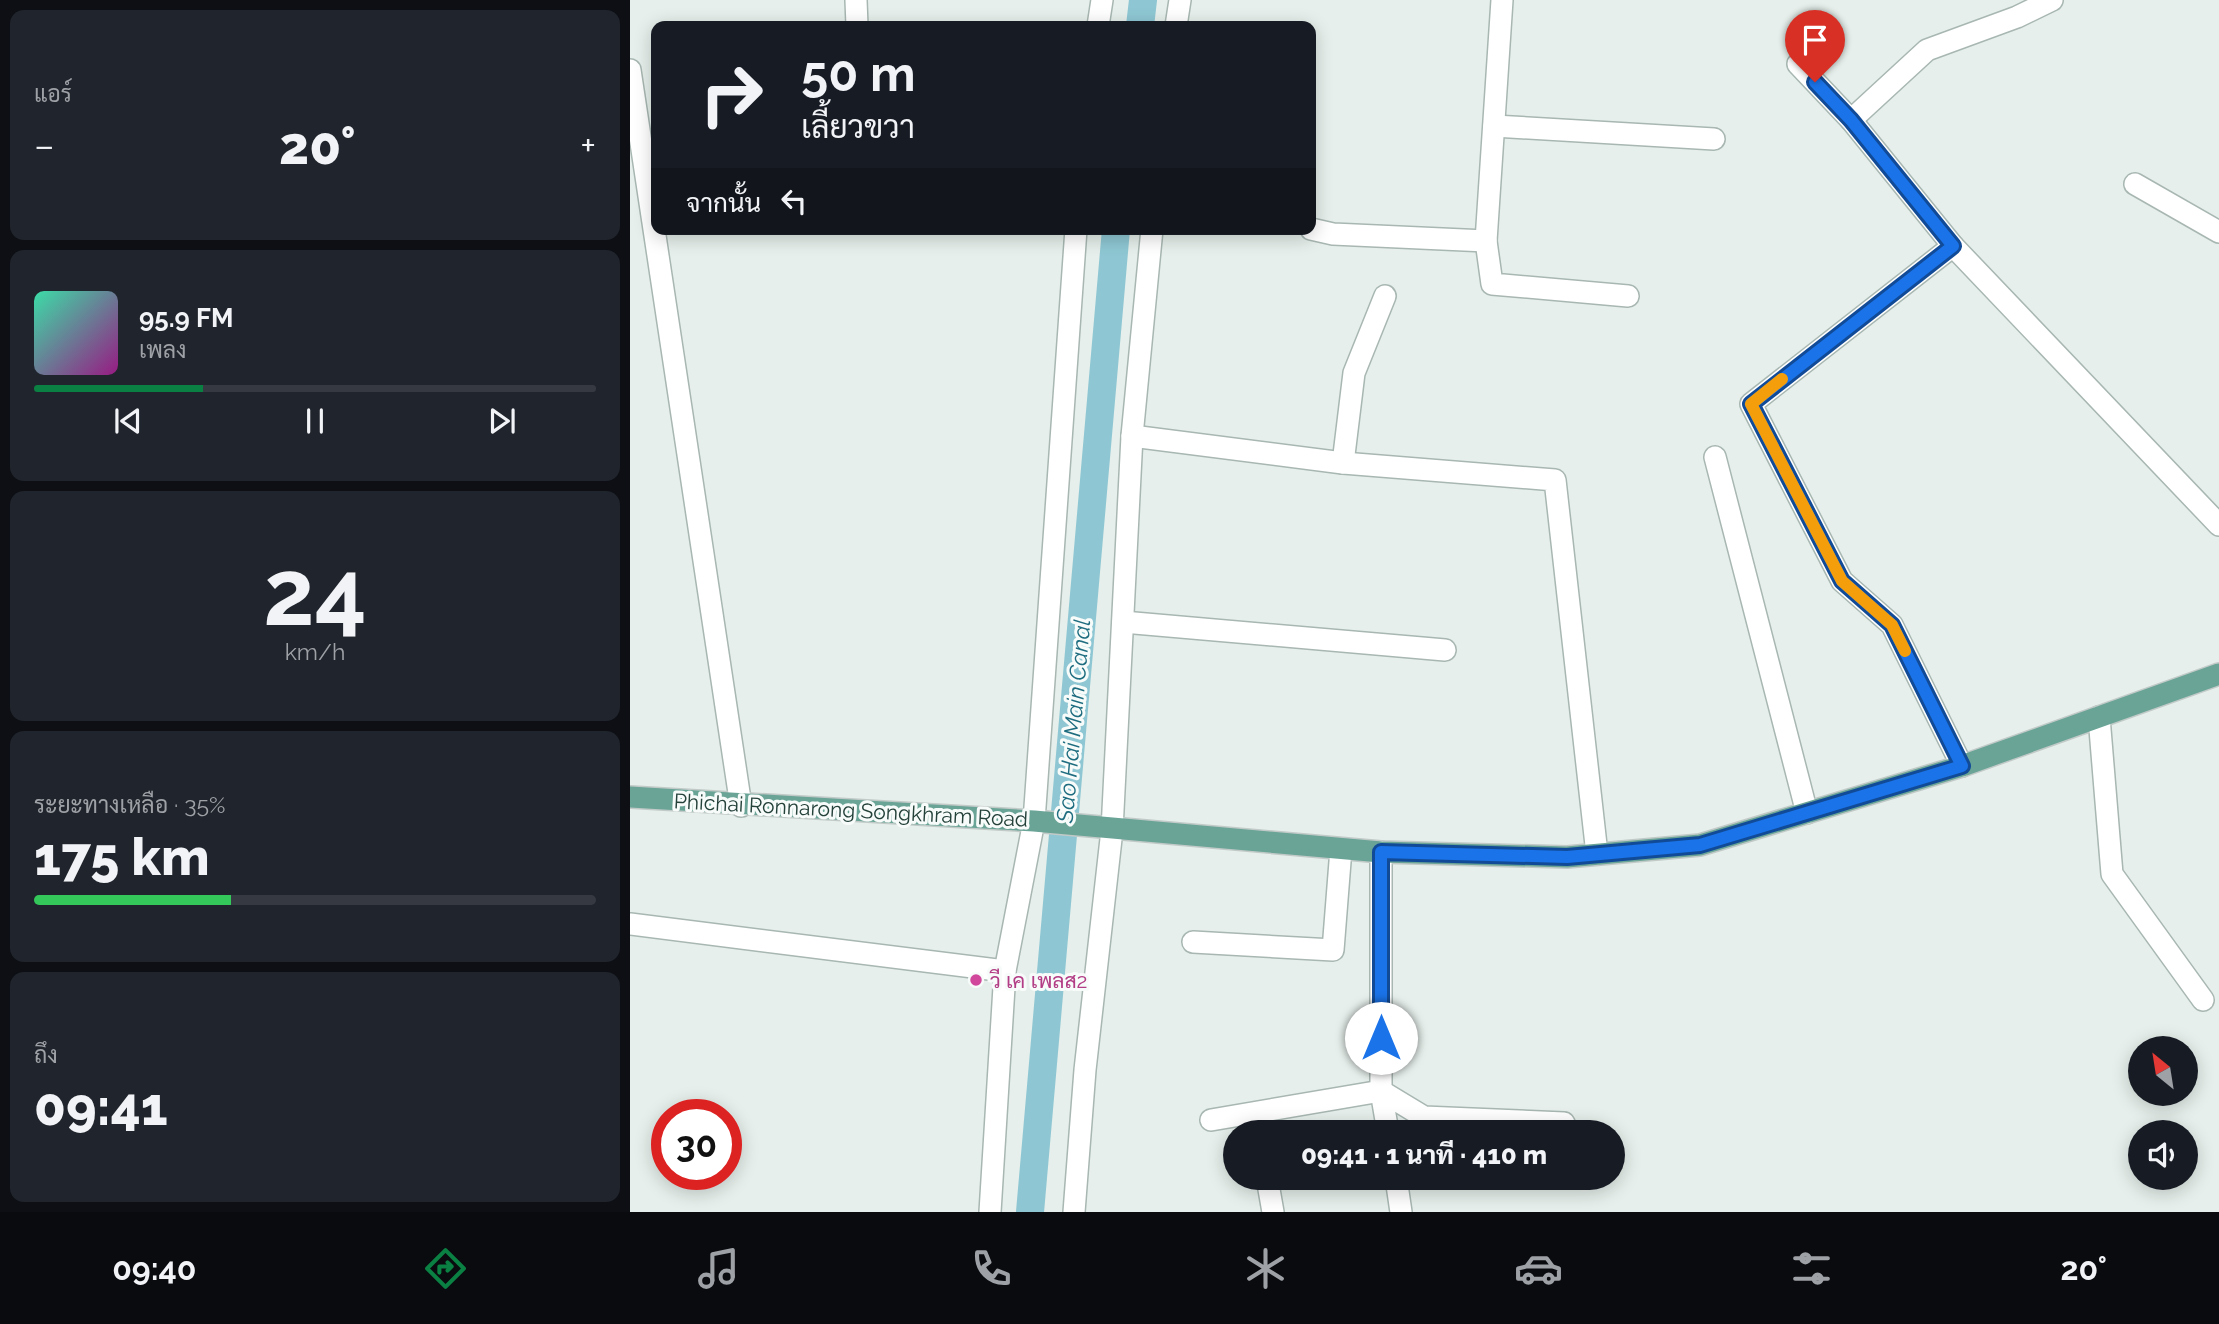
<!DOCTYPE html>
<html lang="th">
<meta charset="utf-8">
<style>
:root{--surface:#171b24;--page:#20242c;--text:#f1f3f6;--muted:#9ea1a6;--line:#363941;--accent:#0b8043}
body{margin:0;font-family:Raleway,Sarabun,sans-serif;background:var(--page);color:var(--text);height:100vh;display:flex;flex-direction:column;font-size:26px;white-space:nowrap}
*{box-sizing:border-box;margin:0}
p{font-size:23px;color:var(--muted)}
.icon{flex:none;width:38px;height:38px;fill:none;stroke:currentColor;stroke-width:2;stroke-linecap:round;stroke-linejoin:round}
.map{position:relative;flex:1;overflow:hidden}
.details{display:flex;flex-direction:column;gap:10px;padding:10px;background:#0d0f14;width:630px}
.details>*{flex:none}
.top-card{position:absolute;left:21px;top:21px;width:665px;height:214px;border-radius:14px;box-shadow:0 4px 18px #0003;background:#171b24;color:var(--text);overflow:hidden}
.needle{width:46px;rotate:330deg}
.controls{position:absolute;left:1498px;top:1036px;display:grid;gap:14px}
.controls a{display:grid;place-items:center;width:70px;height:70px;border-radius:50%;background:var(--surface);box-shadow:0 4px 18px #0003;font-size:35px}
.speed{position:absolute;left:21px;top:1099px;display:flex;gap:14px;font-size:35px;font-weight:700;text-align:center}
.speed>*{display:grid;place-content:center;width:91px;height:91px;border-radius:50%;background:var(--surface);box-shadow:0 4px 18px #0003;line-height:1}
.speed .limit{border:10px solid #d22;background:#fff;color:#111}
.pin{position:absolute;display:grid;place-items:center;width:60px;height:60px;color:#fff;margin:-72px -30px;border-radius:50% 50% 50% 0;rotate:-45deg;box-shadow:0 0 7px #0007}
.pin .icon{rotate:45deg}
.me{position:absolute;width:77px;margin:-38px;rotate:0deg;stroke-linejoin:round;filter:drop-shadow(0 0 5px #0008)}
.turn{display:flex;align-items:center;gap:24px;height:147px;padding:0 35px;font-size:32px}
.turn .icon{width:91px;height:91px;stroke-width:2.5}
.turn b{display:block;font-size:49px;line-height:60px}
.then{display:flex;align-items:center;height:66px;padding:0 35px;background:#0003;gap:14px;font-size:26px}
.big{font-size:52px;font-weight:800;line-height:1.1}
.details .widget{flex:1;display:flex;flex-direction:column;justify-content:center;gap:10px;min-width:0;padding:0 24px;border-radius:14px;background:var(--page)}
.details .dial{align-items:center;gap:0}
.dial b{font-size:91px;line-height:1}
.song{display:flex;align-items:center;gap:21px}
.cover{width:84px;height:84px;border-radius:10px;background:linear-gradient(135deg,hsl(160 70% 55%),hsl(310 70% 35%))}
.played{height:7px;border-radius:4px;background:linear-gradient(90deg,var(--accent) 30%,var(--line) 30%)}
.keys{display:flex;justify-content:space-around;direction:ltr}
.heat{display:flex;justify-content:space-between;align-items:center;font-size:38px;direction:ltr}
.charge{height:10px;border-radius:5px;background:linear-gradient(90deg,#34c759 35%,var(--line) 0)}
.trip{position:absolute;left:593px;top:1120px;width:402px;height:70px;border-radius:35px;background:var(--surface);box-shadow:0 4px 18px #0003;font-weight:800;line-height:70px;text-align:center}
.tab-bar{display:flex;height:112px;justify-content:space-around;align-items:center;background:#090b0e;color:var(--muted)}
.tab-bar .icon{width:49px;height:49px}
.tab-bar .current{color:var(--accent)}
.tab-bar b{font-size:32px;color:var(--text)}
main{display:flex;flex:1;min-height:0}
.map>svg:first-child{display:block}
.lines{fill:none;stroke-linecap:round;stroke-linejoin:round}
.canal{stroke:#8ec7d3;stroke-width:28}
.minor-casing{stroke:#a8b7b2;stroke-width:24}
.major-casing{stroke:#c2cac8;stroke-width:24}
.minor{stroke:#fff;stroke-width:21}
.major{stroke:#6aa496;stroke-width:21}
.route-casing{stroke:#114b97;stroke-width:18}
.route{stroke:#1a73e8;stroke-width:12}
.slow{stroke:#f59e0b;stroke-width:12}
.hotel-dot{fill:#d1479c;stroke:#f7fbf9;stroke-width:2.5}
.labels{text-anchor:middle;dominant-baseline:central;stroke-width:6;stroke-linejoin:round;paint-order:stroke}
.street-label{font-size:21px;fill:#24413a;stroke:#f7fbf9}
.hotel-label{font-size:21px;fill:#b23c85;stroke:#f7fbf9;text-anchor:start}
.water-label{font-size:23px;font-style:italic;fill:#1d6c7f;stroke:#f7fbf9}
</style>
<main>
<section class="details">
<div class="widget"><p>แอร์</p>
<div class="heat"><a>−</a><b class="big">20°</b><a>+</a></div>
</div>
<div class="widget">
<div class="song"><i class="cover"></i><div><b>95.9 FM</b><p>เพลง</p></div></div>
<div class="played"></div>
<div class="keys"><svg class="icon" aria-label="previous" viewBox="0 0 24 24"><path d="M18 5L8 12l10 7zM5 5v14"/></svg><svg class="icon" aria-label="pause" viewBox="0 0 24 24"><path d="M8 5v14M16 5v14"/></svg><svg class="icon" aria-label="next" viewBox="0 0 24 24"><path d="M6 5l10 7-10 7zM19 5v14"/></svg></div>
</div>
<div class="widget dial"><b>24</b><p>km/h</p></div>
<div class="widget"><p>ระยะทางเหลือ · 35%</p><b class="big">175 km</b><div class="charge"></div></div>
<div class="widget"><p>ถึง</p><b class="big">09:41</b></div>
</section>
<div class="map">
<svg width="1589" height="1212" viewBox="0 0 1589 1212">
<rect width="100%" height="100%" fill="#e6efeb"/>
<g class="lines">
<!-- canal -->
<g class="canal">
<path d="M510,26l3,-26"/>
<path d="M400,1212l86,-983"/>
</g>
<defs>
<g id="minor">
<path d="M226,0l1,26"/>
<path d="M468,26l4,-26"/>
<path d="M546,26l4,-26"/>
<path d="M1168,64l53,56 102,126 266,279"/>
<path d="M0,70l111,736"/>
<path d="M1221,120l76,-70 90,-33 35,-17"/>
<path d="M864,126l220,13"/>
<path d="M1505,184l84,48"/>
<path d="M681,229l22,5 153,7 16,-241"/>
<path d="M856,241l6,43 136,12"/>
<path d="M1323,246l-202,158 91,177 50,44 70,141"/>
<path d="M502,436l211,27 212,17 42,374"/>
<path d="M1085,457l92,356"/>
<path d="M713,463l11,-90 31,-77"/>
<path d="M493,622l322,28"/>
<path d="M1469,717l13,157 91,126"/>
<path d="M751,852v239l7,41"/>
<path d="M0,924l375,47"/>
<path d="M563,942l140,8 8,-101"/>
<path d="M581,1120l170,-29 43,26 140,6"/>
<path d="M637,1178l6,34"/>
<path d="M766,1178l5,34"/>
<path d="M360,1212l15,-241 29,-150 42,-592"/>
<path d="M444,1212l11,-142 27,-240 20,-394 20,-207"/>
</g>
<path id="major" d="M0,797l404,24 347,31 186,5 133,-12 262,-79 257,-92"/>
</defs>
<!-- minor casing -->
<use href="#minor" class="minor-casing"/>
<!-- major casing -->
<use href="#major" class="major-casing"/>
<!-- minor -->
<use href="#minor" class="minor"/>
<!-- major -->
<use href="#major" class="major"/>
</g>
<g class="lines">
<defs>
<path id="route" d="M751,1038v-186l186,5 133,-12 262,-79 -70,-141 -50,-44 -91,-177 202,-158 -102,-126 -36,-38"/>
</defs>
<!-- route casing -->
<use href="#route" class="route-casing"/>
<!-- route -->
<use href="#route" class="route"/>
<!-- slow -->
<path class="slow" d="M1152,379l-31,25 91,177 50,44 13,26"/>
</g>
<!-- markers -->
<circle class="hotel-dot" cx="346" cy="980" r="7"/>
<g class="labels">
<!-- street labels -->
<g class="street-label">
<text transform="translate(221 810) rotate(3)">Phichai Ronnarong Songkhram Road</text>
</g>
<!-- hotel labels -->
<g class="hotel-label">
<text x="360" y="980">วี เค เพลส2</text>
</g>
<!-- water labels -->
<g class="water-label">
<text transform="translate(443 721) rotate(-85)">Sao Hai Main Canal</text>
</g>
</g>
</svg>
<div class="controls">
<a><svg class="needle" viewBox="-14 -14 28 28"><path d="M0-13l5 13h-10z" fill="#e53935"/><path d="M0 13l5-13h-10z" fill="#9ea1a6"/></svg></a>
<a><svg class="icon" aria-label="sound" viewBox="0 0 24 24"><path d="M4 9h4l5-4v14l-5-4H4zM17 9q2 3 0 6"/></svg></a>
</div>
<div class="speed"><div class="limit">30</div></div>
<div class="pin" style="left:1185px;top:82px;background:#d93025"><svg class="icon" aria-label="arrive" viewBox="0 0 24 24"><path d="M6 21V4h12l-3 4 3 4H6"/></svg></div>
<svg class="me" style="left:751px;top:1038px" viewBox="-20 -20 40 40"><circle r="19" fill="#fff"/><path d="M0-13L10 11 0 6-10 11z" fill="#1a73e8"/></svg>
<div class="trip">09:41 · 1 นาที · 410 m</div>
<div class="top-card">
<div class="turn"><svg class="icon" aria-label="right" viewBox="0 0 24 24"><path d="M7 20v-9h11M14 6l5 5-5 5"/></svg><div><b>50 m</b>เลี้ยวขวา</div></div>
<div class="then">จากนั้น<svg class="icon" aria-label="left" viewBox="0 0 24 24"><path d="M17 20v-9H6M10 6l-5 5 5 5"/></svg></div>
</div>
</div>
</main>
<nav class="tab-bar">
<b>09:40</b>
<svg class="icon current" aria-label="directions" viewBox="0 0 24 24"><path d="M12 3l9 9-9 9-9-9zM9 14v-3h6M13 9l2 2-2 2"/></svg>
<svg class="icon" aria-label="music" viewBox="0 0 24 24"><path d="M9 18V5l10-2v13"/><circle cx="6" cy="18" r="3"/><circle cx="16" cy="16" r="3"/></svg>
<svg class="icon" aria-label="phone" viewBox="0 0 24 24"><path d="M5 4h4l2 5-3 2q2 4 5 5l2-3 5 2v4C11 20 4 13 5 4z"/></svg>
<svg class="icon" aria-label="climate" viewBox="0 0 24 24"><path d="M12 3v18M4 7l16 10M4 17L20 7"/></svg>
<svg class="icon" aria-label="car" viewBox="0 0 24 24"><path d="M5 17H2v-5l4-1 3-4h7l3 4 3 1v5h-3M9 17h6M6 11h13"/><circle cx="7" cy="17" r="2"/><circle cx="17" cy="17" r="2"/></svg>
<svg class="icon" aria-label="filters" viewBox="0 0 24 24"><path d="M4 7h16M4 17h16"/><circle cx="9" cy="7" r="2"/><circle cx="15" cy="17" r="2"/></svg>
<b>20°</b>
</nav>
